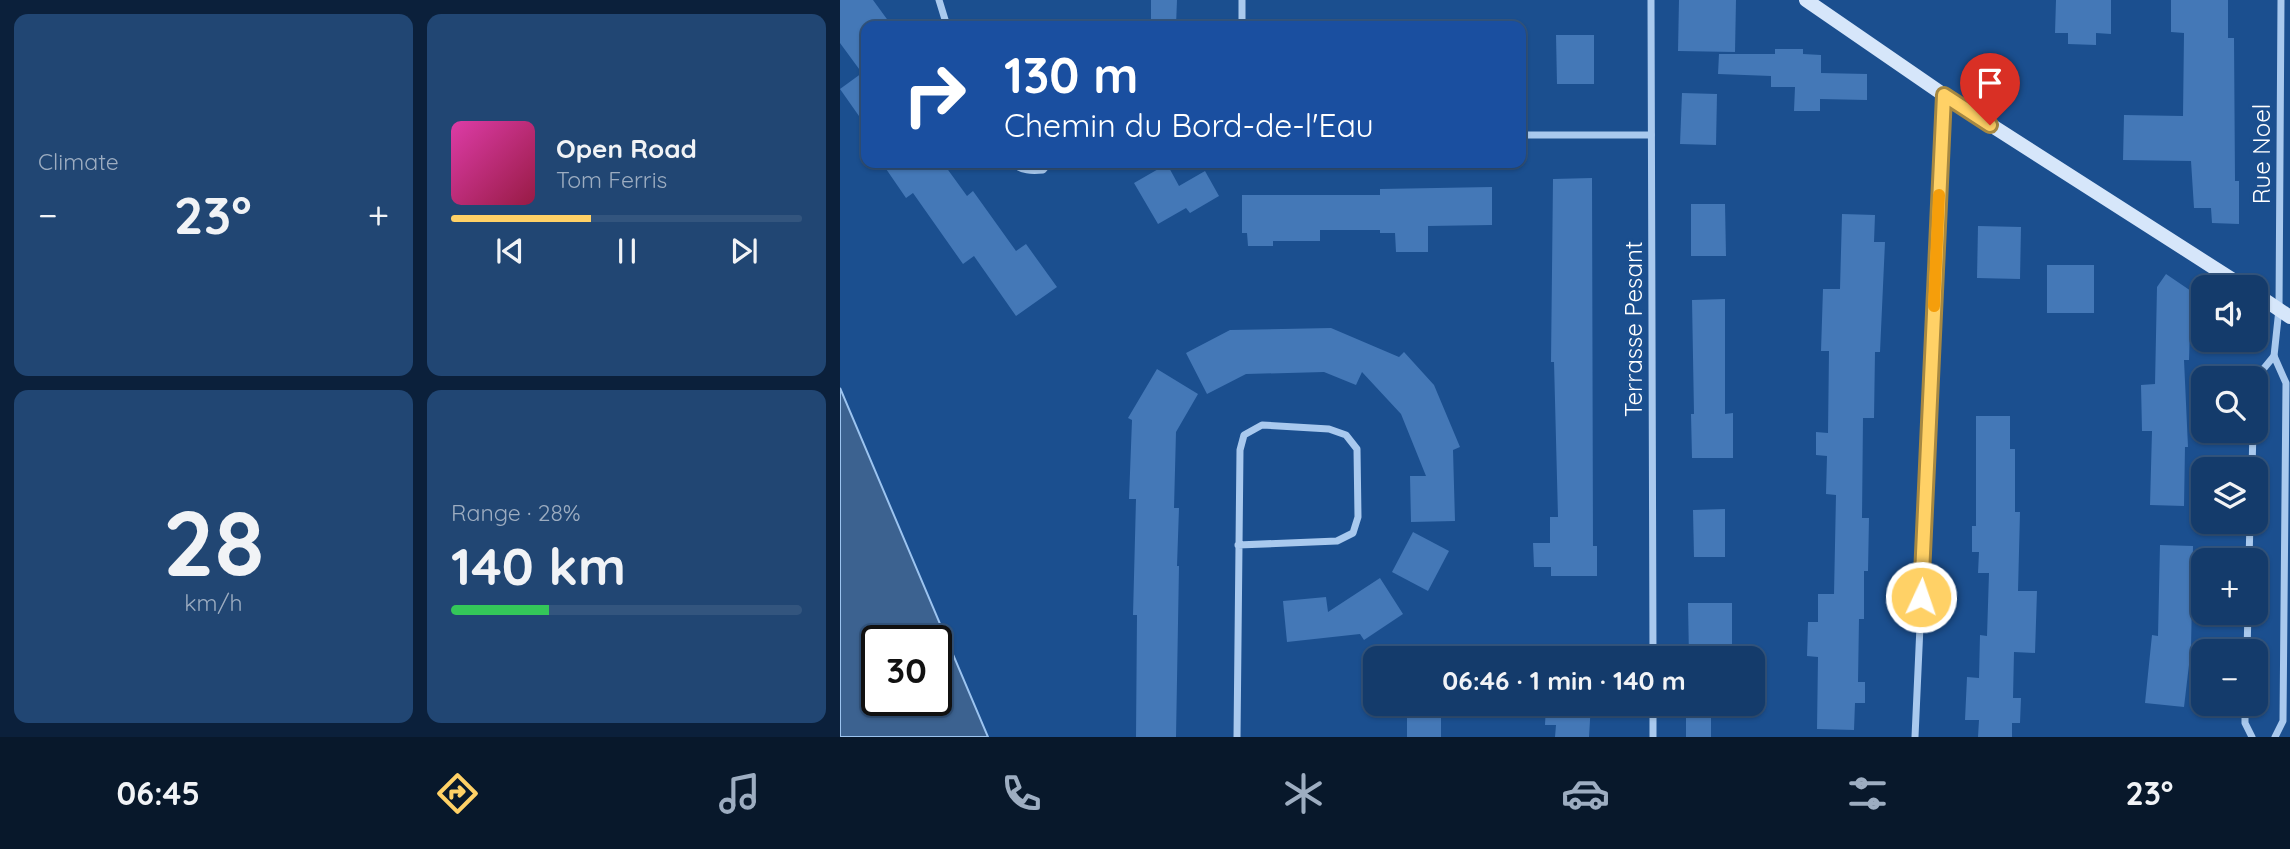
<!DOCTYPE html>
<meta charset="utf-8">
<style>
:root{--surface:#143b6b;--page:#214673;--text:#f1f3f6;--muted:#9dadc1;--line:#33557e;--accent:#ffd166}
body{margin:0;font-family:Quicksand,sans-serif;background:var(--page);color:var(--text);height:100vh;display:flex;flex-direction:column;font-size:26px;white-space:nowrap}
*{box-sizing:border-box;margin:0}
p{font-size:23px;color:var(--muted)}
.icon{flex:none;width:38px;height:38px;fill:none;stroke:currentColor;stroke-width:2;stroke-linecap:round;stroke-linejoin:round}
.map{position:relative;flex:1;overflow:hidden}
.sheet{display:flex;flex-direction:column;gap:14px;padding:14px;background:#0b203b;width:840px}
.sheet>*{flex:none}
.hud{position:absolute;left:21px;top:21px;width:665px;height:147px;border-radius:14px;box-shadow:0 2px 5px #0004,0 0 0 2px var(--line);background:#1a4fa0;color:#fff;overflow:hidden}
.tools{position:absolute;left:1351px;top:275px;display:grid;gap:14px}
.tools a{display:grid;place-items:center;width:77px;height:77px;border-radius:14px;background:var(--surface);box-shadow:0 2px 5px #0004,0 0 0 2px var(--line);font-size:35px}
.speed{position:absolute;left:21px;top:625px;display:flex;gap:14px;font-size:35px;font-weight:700;text-align:center}
.speed>*{display:grid;place-content:center;width:91px;height:91px;border-radius:50%;background:var(--surface);box-shadow:0 2px 5px #0004,0 0 0 2px var(--line);line-height:1}
.speed .limit{border:4px solid #111;border-radius:10px;background:#fff;color:#111}
.pin{position:absolute;display:grid;place-items:center;width:60px;height:60px;color:#fff;margin:-72px -30px;border-radius:50% 50% 50% 0;rotate:-45deg;box-shadow:0 0 7px #0007}
.pin .icon{rotate:45deg}
.me{position:absolute;width:77px;margin:-38px;rotate:3deg;stroke-linejoin:round;filter:drop-shadow(0 0 5px #0008)}
.turn{display:flex;align-items:center;gap:24px;height:147px;padding:0 28px;font-size:32px}
.turn .icon{width:91px;height:91px;stroke-width:2.5}
.turn b{display:block;font-size:49px;line-height:60px}
.big{font-size:52px;font-weight:700;line-height:1.1}
.sheet .widget{flex:1;display:flex;flex-direction:column;justify-content:center;gap:10px;min-width:0;padding:0 24px;border-radius:14px;background:var(--page)}
.sheet .dial{align-items:center;gap:0}
.dial b{font-size:91px;line-height:1}
.song{display:flex;align-items:center;gap:21px}
.cover{width:84px;height:84px;border-radius:10px;background:linear-gradient(135deg,hsl(320 70% 55%),hsl(340 70% 35%))}
.played{height:7px;border-radius:4px;background:linear-gradient(90deg,var(--accent) 40%,var(--line) 40%)}
.keys{display:flex;justify-content:space-around;direction:ltr}
.heat{display:flex;justify-content:space-between;align-items:center;font-size:38px;direction:ltr}
.charge{height:10px;border-radius:5px;background:linear-gradient(90deg,#34c759 28%,var(--line) 0)}
.sheet .tiles{flex:1;display:grid;gap:14px;grid-template-columns:repeat(2,1fr)}
.trip{position:absolute;left:523px;top:646px;width:402px;height:70px;border-radius:14px;background:var(--surface);box-shadow:0 2px 5px #0004,0 0 0 2px var(--line);font-weight:700;line-height:70px;text-align:center}
.tab-bar{display:flex;height:112px;justify-content:space-around;align-items:center;background:#08182b;color:var(--muted)}
.tab-bar .icon{width:49px;height:49px}
.tab-bar .active{color:var(--accent)}
.tab-bar b{font-size:32px;color:var(--text)}
main{display:flex;flex:1;min-height:0}
.map>svg:first-child{display:block}
.water{fill:#3c6290;stroke:#9cc4f0;stroke-width:2;fill-rule:evenodd}
.building{fill:#4478b7}
.lines{fill:none;stroke-linecap:round;stroke-linejoin:round}
.street{stroke:#a9c9ee;stroke-width:7}
.secondary{stroke:#d6e6fa;stroke-width:14}
.route-casing{stroke:#a68842;stroke-width:18}
.route{stroke:#ffd166;stroke-width:12}
.slow{stroke:#f59e0b;stroke-width:12}
.labels{text-anchor:middle;dominant-baseline:central;stroke-width:7;stroke-linejoin:round;paint-order:stroke}
.street-label{font-size:24px;fill:#fff;stroke:#1b4f8f}
</style>
<main>
<section class="sheet">
<div class="tiles">
<div class="widget"><p>Climate</p>
<div class="heat"><a>−</a><b class="big">23°</b><a>+</a></div>
</div>
<div class="widget">
<div class="song"><i class="cover"></i><div><b>Open Road</b><p>Tom Ferris</p></div></div>
<div class="played"></div>
<div class="keys"><svg class="icon" aria-label="previous" viewBox="0 0 24 24"><path d="M18 5L8 12l10 7zM5 5v14"/></svg><svg class="icon" aria-label="pause" viewBox="0 0 24 24"><path d="M8 5v14M16 5v14"/></svg><svg class="icon" aria-label="next" viewBox="0 0 24 24"><path d="M6 5l10 7-10 7zM19 5v14"/></svg></div>
</div>
<div class="widget dial"><b>28</b><p>km/h</p></div>
<div class="widget"><p>Range · 28%</p><b class="big">140 km</b><div class="charge"></div></div>
</div>
</section>
<div class="map">
<svg width="1450" height="737" viewBox="0 0 1450 737">
<rect width="100%" height="100%" fill="#1b4f8f"/>
<!-- water -->
<path class="water" d="M0,388l148,349h-148zM37,640h59v60h-59z"/>
<!-- building -->
<g class="building">
<path d="M0,0h33l19,26h-26v100l-26,-37 22,-16 -22,-30z"/>
<path d="M311,0h26l-1,26h-25z"/>
<path d="M839,0h57l-1,52 -57,-1z"/>
<path d="M1216,0h55v34l-15,-1v12l-28,-1v-11h-13z"/>
<path d="M1331,0h57v38h6l1,143h4v43l-27,-1 -1,-15h-17l-3,-47 -68,-1 1,-45 59,1 1,-83 -13,-1z"/>
<path d="M716,35h38v49h-37z"/>
<path d="M935,49h28v5l18,1v18l46,1v26l-47,-1v12h-26l1,-24h-24v-11l-53,-2 1,-20h56z"/>
<path d="M842,93l35,1 -1,51 -36,-1z"/>
<path d="M42,163h61l24,33 6,-5 43,60 10,-7 31,43 -41,29 -42,-60 -11,8 -50,-71 -7,5z"/>
<path d="M327,164l12,22 26,-15 14,25 -29,17 -4,-5 -28,16 -24,-41z"/>
<path d="M752,178l1,368h4v30h-46v-9h-17l-1,-24h17v-26h8l-4,-155h-3l2,-183z"/>
<path d="M652,187v38l-64,1v26h-32l-1,-19h-15v-3h-60v11h-47v5h-25l-1,-13h-5v-38h138v-6z"/>
<path d="M851,204h34l1,52h-35z"/>
<path d="M1002,214l33,1 -1,27h11l-5,110h-5l-1,66h-11l-1,100h7l-1,53h-4v48h-5l-1,63h7v21h-10l-1,27 -37,-1 1,-72 -11,-1 1,-34h10v-28h16l2,-99 -10,-1 1,-38 -11,-1v-23l12,1 1,-82h-8l2,-62h17z"/>
<path d="M1138,226l43,1 -1,52 -43,-1z"/>
<rect x="1207" y="265" width="47" height="48"/>
<path d="M1326,274l25,17 -2,69h-5l4,87h-3l-1,59 -34,-1 2,-74h-10l-1,-46 14,-1 2,-97z"/>
<path d="M885,299v115l8,-1v45h-41l-1,-44h3l-2,-114z"/>
<path d="M491,328l68,29 5,-5 30,33 26,62 -7,3 2,71 -44,1 -1,-46h16l-25,-62 -39,-42 -6,13 -32,-13 -78,2 -39,20 -21,-41 44,-23z"/>
<path d="M317,369l41,25 -22,38 -2,76h5l-2,58h2l-3,171h-40l1,-122h-4l3,-116h-7l3,-79 -4,-2z"/>
<path d="M1136,416h34v33h5v63h5l-2,79h19l-2,62 -21,-1 -1,46h8l-1,25h-8v14h-34l1,-17h-14l2,-43 12,1 1,-43 7,1 2,-63h-11l1,-21h-7v-26h4z"/>
<path d="M885,509v48h-31l-1,-47z"/>
<path d="M573,532l36,19 -21,40 -36,-19z"/>
<path d="M1320,545l33,1 -2,102 -7,59 -39,-4 7,-68 6,1z"/>
<path d="M540,578l23,36 -39,26 -4,-6 -73,8 -4,-41 43,-4 2,15z"/>
<path d="M848,603h44v55h-43z"/>
<path d="M706,704h45l-2,33h-34l1,-12h-11z"/>
<rect x="846" y="713" width="25" height="24"/>
<path d="M567,714l34,1v22h-34z"/>
</g>
<g class="lines">
<!-- street -->
<g class="street">
<path d="M99,0l8,26"/>
<path d="M402,0v26"/>
<path d="M811,0l2,658"/>
<path d="M681,135h130"/>
<path d="M173,163c8,8 19,8 30,7l6,-7"/>
<path d="M1416,378l18,-22"/>
<path d="M1412,469l1,-39"/>
<path d="M1409,560l1,-38"/>
<path d="M1407,651l1,-39"/>
<path d="M813,704v33"/>
<path d="M1405,704v19l7,14"/>
<path d="M397,737l3,-287 4,-15 18,-10 67,4 17,6 11,14 1,68 -5,16 -16,8 -99,4"/>
<path d="M1075,737l29,-642"/>
<path d="M1435,737l8,-16 3,-338 -12,-27 5,-47 2,-309"/>
</g>
<!-- secondary -->
<g class="secondary">
<path d="M966,0l138,95 300,192"/>
<path d="M1416,294l34,23"/>
</g>
</g>
<g class="lines">
<defs>
<path id="route" d="M1081,597l23,-502 46,30"/>
</defs>
<!-- route casing -->
<use href="#route" class="route-casing"/>
<!-- route -->
<use href="#route" class="route"/>
<!-- slow -->
<path class="slow" d="M1094,306l5,-111"/>
</g>
<g class="labels">
<!-- street labels -->
<g class="street-label">
<text transform="translate(1421 154) rotate(-90)">Rue Noel</text>
<text transform="translate(793 329) rotate(-90)">Terrasse Pesant</text>
</g>
</g>
</svg>
<div class="tools">
<a><svg class="icon" aria-label="sound" viewBox="0 0 24 24"><path d="M4 9h4l5-4v14l-5-4H4zM17 9q2 3 0 6"/></svg></a>
<a><svg class="icon" aria-label="search" viewBox="0 0 24 24"><circle cx="10" cy="10" r="6"/><path d="M15 15l6 6"/></svg></a>
<a><svg class="icon" aria-label="layers" viewBox="0 0 24 24"><path d="M12 4l9 5-9 5-9-5zM3 14l9 5 9-5"/></svg></a>
<a>+</a>
<a>−</a>
</div>
<div class="speed"><div class="limit">30</div></div>
<div class="pin" style="left:1150px;top:125px;background:#d93025"><svg class="icon" aria-label="arrive" viewBox="0 0 24 24"><path d="M6 21V4h12l-3 4 3 4H6"/></svg></div>
<svg class="me" style="left:1081px;top:597px" viewBox="-20 -20 40 40"><circle r="17" fill="#ffd166" stroke="#fff" stroke-width="3"/><path d="M0-11L8 9 0 5-8 9z" fill="#fff"/></svg>
<div class="trip">06:46 · 1 min · 140 m</div>
<div class="hud">
<div class="turn"><svg class="icon" aria-label="right" viewBox="0 0 24 24"><path d="M7 20v-9h11M14 6l5 5-5 5"/></svg><div><b>130 m</b>Chemin du Bord-de-l'Eau</div></div>
</div>
</div>
</main>
<nav class="tab-bar">
<b>06:45</b>
<svg class="icon active" aria-label="directions" viewBox="0 0 24 24"><path d="M12 3l9 9-9 9-9-9zM9 14v-3h6M13 9l2 2-2 2"/></svg>
<svg class="icon" aria-label="music" viewBox="0 0 24 24"><path d="M9 18V5l10-2v13"/><circle cx="6" cy="18" r="3"/><circle cx="16" cy="16" r="3"/></svg>
<svg class="icon" aria-label="phone" viewBox="0 0 24 24"><path d="M5 4h4l2 5-3 2q2 4 5 5l2-3 5 2v4C11 20 4 13 5 4z"/></svg>
<svg class="icon" aria-label="climate" viewBox="0 0 24 24"><path d="M12 3v18M4 7l16 10M4 17L20 7"/></svg>
<svg class="icon" aria-label="car" viewBox="0 0 24 24"><path d="M5 17H2v-5l4-1 3-4h7l3 4 3 1v5h-3M9 17h6M6 11h13"/><circle cx="7" cy="17" r="2"/><circle cx="17" cy="17" r="2"/></svg>
<svg class="icon" aria-label="filters" viewBox="0 0 24 24"><path d="M4 7h16M4 17h16"/><circle cx="9" cy="7" r="2"/><circle cx="15" cy="17" r="2"/></svg>
<b>23°</b>
</nav>
